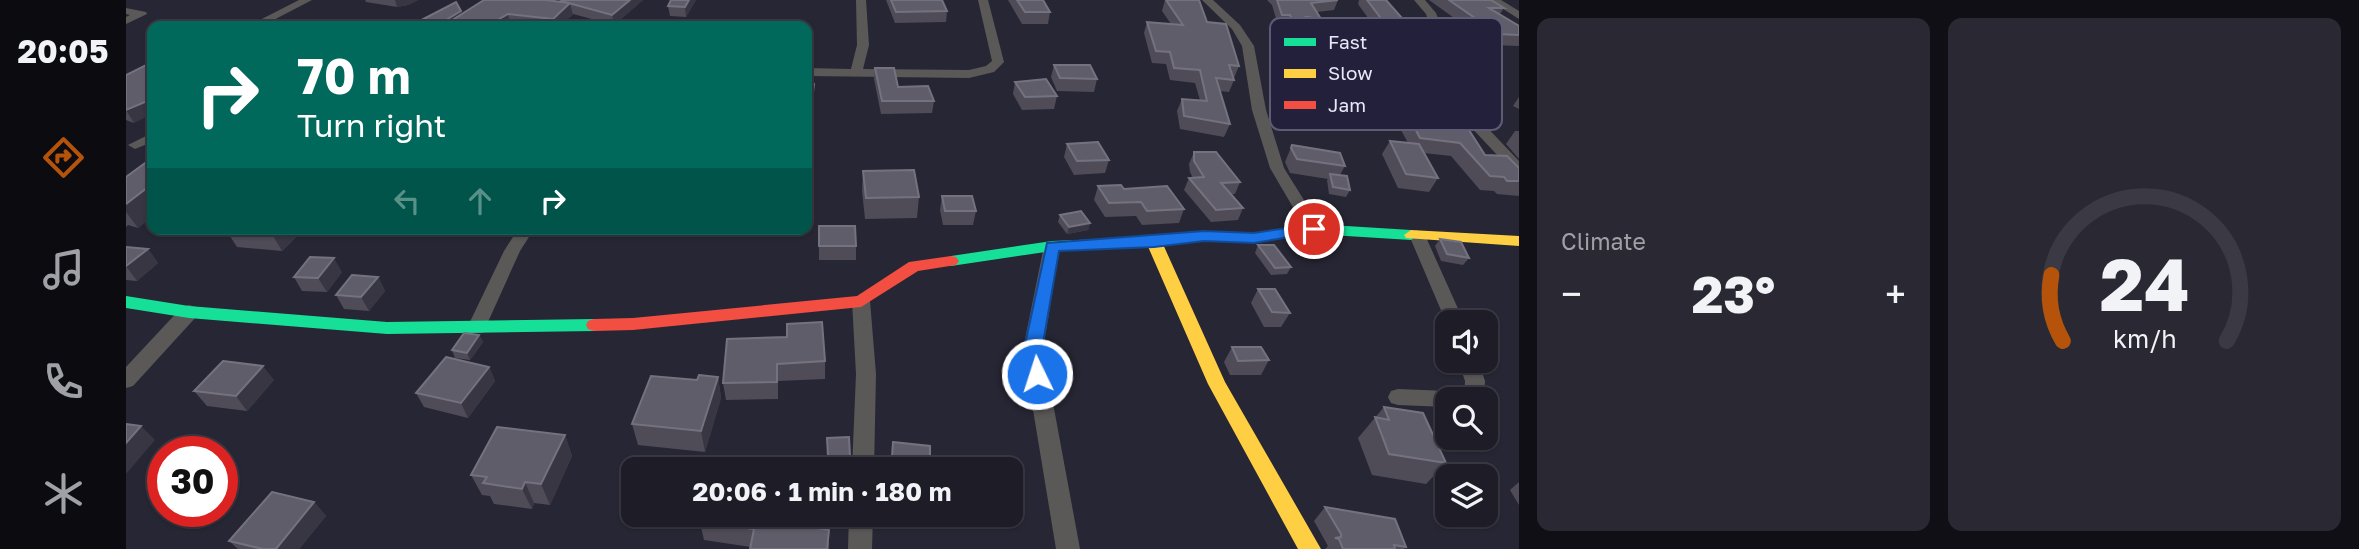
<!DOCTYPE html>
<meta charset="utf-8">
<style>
:root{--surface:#1d1c27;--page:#2a2933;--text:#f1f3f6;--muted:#a0a1a7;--line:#3b3a44;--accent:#b45309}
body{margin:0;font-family:"Golos Text",sans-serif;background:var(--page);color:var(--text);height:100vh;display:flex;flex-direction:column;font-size:26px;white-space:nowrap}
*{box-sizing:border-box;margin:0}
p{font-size:23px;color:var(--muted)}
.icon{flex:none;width:38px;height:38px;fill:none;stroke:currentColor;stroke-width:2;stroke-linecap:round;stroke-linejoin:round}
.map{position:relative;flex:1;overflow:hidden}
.drawer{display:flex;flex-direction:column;gap:18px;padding:18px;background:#100f15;width:840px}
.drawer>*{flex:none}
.banner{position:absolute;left:21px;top:21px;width:665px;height:214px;border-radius:14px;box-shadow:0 2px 5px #0004,0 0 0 2px var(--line);background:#00695c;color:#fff;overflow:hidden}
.controls{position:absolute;left:1309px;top:310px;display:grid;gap:14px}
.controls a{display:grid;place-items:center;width:63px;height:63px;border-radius:14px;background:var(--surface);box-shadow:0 2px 5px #0004,0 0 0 2px var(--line);font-size:35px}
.speed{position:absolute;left:21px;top:436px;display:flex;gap:14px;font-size:35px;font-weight:700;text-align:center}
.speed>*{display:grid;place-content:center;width:91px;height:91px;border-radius:50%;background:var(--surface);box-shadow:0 2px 5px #0004,0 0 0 2px var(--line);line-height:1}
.speed .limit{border:10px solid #d22;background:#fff;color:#111}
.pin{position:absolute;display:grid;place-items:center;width:60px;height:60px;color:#fff;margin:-30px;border:4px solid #fff;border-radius:50%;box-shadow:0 2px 7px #0007}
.me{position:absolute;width:77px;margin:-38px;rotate:356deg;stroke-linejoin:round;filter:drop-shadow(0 0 5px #0008)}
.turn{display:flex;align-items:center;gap:24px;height:147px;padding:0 35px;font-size:32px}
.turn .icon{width:91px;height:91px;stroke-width:2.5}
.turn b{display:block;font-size:49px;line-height:60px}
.lanes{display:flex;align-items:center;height:66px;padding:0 35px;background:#0003;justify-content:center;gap:35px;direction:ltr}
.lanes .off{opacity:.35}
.big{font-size:52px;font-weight:700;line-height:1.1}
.drawer .tile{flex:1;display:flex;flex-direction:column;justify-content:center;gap:10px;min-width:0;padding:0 24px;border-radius:14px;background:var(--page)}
.drawer .dial{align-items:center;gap:0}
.dial svg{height:182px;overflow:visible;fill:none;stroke:var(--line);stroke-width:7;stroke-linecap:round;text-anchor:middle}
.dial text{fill:var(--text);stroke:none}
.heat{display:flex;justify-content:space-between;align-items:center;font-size:38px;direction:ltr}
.drawer .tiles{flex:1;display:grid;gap:18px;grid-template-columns:repeat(2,1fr)}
.trip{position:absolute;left:495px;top:457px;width:402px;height:70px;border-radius:14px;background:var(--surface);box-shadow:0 2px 5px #0004,0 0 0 2px var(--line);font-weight:700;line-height:70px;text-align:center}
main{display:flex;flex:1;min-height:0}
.tab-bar{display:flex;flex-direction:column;width:126px;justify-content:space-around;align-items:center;background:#0c0b10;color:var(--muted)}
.tab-bar .icon{width:49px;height:49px}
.tab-bar .active{color:var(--accent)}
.tab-bar b{font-size:32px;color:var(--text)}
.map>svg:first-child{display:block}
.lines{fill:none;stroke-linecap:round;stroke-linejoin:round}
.street{fill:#5b5958;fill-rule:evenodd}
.fast{fill:#16e098;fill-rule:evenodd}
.slow{fill:#ffcf43;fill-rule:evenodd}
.jam{fill:#f24e42;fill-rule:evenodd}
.wall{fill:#4f4c58}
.shaded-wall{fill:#383642}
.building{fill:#605d6a;stroke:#757280;stroke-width:2}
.route{fill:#1a73e8;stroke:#114b97;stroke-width:2}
.key{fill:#22203a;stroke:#5d5c74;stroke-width:2}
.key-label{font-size:19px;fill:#e8e8fa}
</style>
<main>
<nav class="tab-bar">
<b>20:05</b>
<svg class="icon active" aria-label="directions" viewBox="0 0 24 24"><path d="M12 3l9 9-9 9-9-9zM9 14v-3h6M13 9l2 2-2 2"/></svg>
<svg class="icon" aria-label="music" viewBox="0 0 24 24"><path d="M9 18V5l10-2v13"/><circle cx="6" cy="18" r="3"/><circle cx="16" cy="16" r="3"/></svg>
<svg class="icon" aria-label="phone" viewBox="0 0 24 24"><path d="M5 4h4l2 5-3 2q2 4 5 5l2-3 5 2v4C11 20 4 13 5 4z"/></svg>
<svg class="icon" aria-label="climate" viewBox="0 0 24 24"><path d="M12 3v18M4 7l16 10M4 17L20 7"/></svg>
</nav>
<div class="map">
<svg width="1393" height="549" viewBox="0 0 1393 549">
<rect width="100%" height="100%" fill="#272634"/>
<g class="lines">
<!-- street -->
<g class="street">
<path d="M173,0h13l-50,26h-14z"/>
<path d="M730,0h10l3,45 -6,24 106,1 17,-4 6,-5 -14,-61h10l16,62 -10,10 -25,6 -162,-2v-8l44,1 6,-24z"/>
<path d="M1076,0h11l27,25 14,21 12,64 18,58 38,61 -2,4h-12l-38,-65 -18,-58 -10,-64 -10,-17z"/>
<path d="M1288,0h11l11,13 6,16 -2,2h-8l-6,-17z"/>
<path d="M1363,0h12l18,11v8z"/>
<path d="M0,8l20,4 1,2 -21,10v-7l4,-2 -4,-1z"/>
<path d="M1314,68l4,1 36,51 39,41v13l-5,-1 -44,-47 -36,-54z"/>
<path d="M26,133v9l-17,7 -7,-4z"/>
<path d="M392,229h16l-14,22 -37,82h-14l-2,-5 37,-77z"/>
<path d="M1291,230l8,5 39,87h-17v3l-1,-3 -37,-87z"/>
<path d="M926,241l8,5 -17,103 37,200h-24l-33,-200 21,-103z"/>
<path d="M735,295l6,2 3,4 6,73 -2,95h-22l4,-95 -4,-73 3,-4z"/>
<path d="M63,305l7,2 2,5 -2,5 -63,69 -7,2v-21l56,-60z"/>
<path d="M1332,360h20l7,21 -1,18h-20l1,-18z"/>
<path d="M1272,389l49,2 7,2 3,6h-10v8l-49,-2 -7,-2 -3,-6 3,-6z"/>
<path d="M723,514h24l-1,35h-24z"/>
</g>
<!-- fast -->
<g class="fast">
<path d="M1188,224l97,6 7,5 -7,5 -97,-6 -60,9 -50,-2 -50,6 -102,4 -101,15 -8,-5 8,-5 101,-15 102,-4 50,-6 50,2z"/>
<path d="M0,296l63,10 198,16 207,-3 6,2 2,4 -2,4 -6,2 -207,3 -198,-16 -63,-10z"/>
</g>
<!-- slow -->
<g class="slow">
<path d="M1285,230l108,6v10l-113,-8 -2,-3z"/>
<path d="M1028,237l8,5 63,140 96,167h-23l-90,-165 -62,-142z"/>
</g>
<!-- jam -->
<path class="jam" d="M825,256l5,1 3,4 -3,4 -38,6 -57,36 -228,23 -39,1 -6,-2 -2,-4 2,-4 6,-2 39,-1 224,-22 52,-34z"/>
</g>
<!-- wall -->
<g class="wall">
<path d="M239,0h53l-10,5 -11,2 -31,-5z"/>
<path d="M517,0l-29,25 -41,-11 -13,12h-150l51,-15 1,3 99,-12z"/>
<path d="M570,0l-10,17 -16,-1 -2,-10z"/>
<path d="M760,0h56l5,11 -1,11 -51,1z"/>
<path d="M882,0h35l7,12 -2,12h-26z"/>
<path d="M1039,0l42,22 32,44 -5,12h-1l1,2 -5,12 -9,-1 10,33 -6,13 -44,-8 -3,-18 5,-12 18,1 -5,-17 -25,-3 -4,-16 -14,-1 -8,-30 3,-11 24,2 -9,-13z"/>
<path d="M1141,0h71l-4,10 -17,2 4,7 -4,10 -5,-1 -4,11 -17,-1 -6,-13h-7l-6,-20z"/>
<path d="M1233,0h8l46,41 -6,11 -21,-3 -5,-13 -23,-32z"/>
<path d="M1303,0h62l13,8 -4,6 19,12v20l-27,-1z"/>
<path d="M1336,47l34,30 -8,13 -14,-2 -19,-28z"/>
<path d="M928,65l43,14 -3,13 -37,-1 -6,-14z"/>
<path d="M749,68l23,19 36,14 -2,12 -51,1 -7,-35z"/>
<path d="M0,75l8,48 -8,-3z"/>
<path d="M1201,77l37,22 -7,13 -31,-5 -5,-17z"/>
<path d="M889,82l42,14 -3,13 -32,1 -9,-16z"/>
<path d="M681,83l7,1v12l-3,25h-4z"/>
<path d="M1393,97v12l-6,-3z"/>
<path d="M1283,117l76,38 34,13v28l-22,-2 -3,-3 -14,-1 -29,-34 -27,-3 14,25 -9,14 -31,-4 -16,-34 8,-13 18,2 -7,-13z"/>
<path d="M1389,131h4v28l-13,-15z"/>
<path d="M941,144l42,16 -4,13 -31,2 -10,-18z"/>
<path d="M1166,145l53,21 -5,9 10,15 -4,7 -17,-3 -2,-14 1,-1 -38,-6 -5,-11z"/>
<path d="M1068,152l46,30 -5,12h-3l11,14 -5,12 -27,2 -27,-32 5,-12h4l-3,-6 -1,-8z"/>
<path d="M26,158v58l-14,12 -10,-3 -2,2v-50z"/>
<path d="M737,171l56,26 -2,21 -52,1 -3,-28z"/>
<path d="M972,186l26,3 60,20 -5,14 -37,2 -6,-9 -31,1 -11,-17z"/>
<path d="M816,196l34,15 -3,14h-30l-3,-15z"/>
<path d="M934,215l30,8 -2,7 -21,4 -9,-12z"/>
<path d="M693,226l37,20v14h-37z"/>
<path d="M178,229l-22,22 -45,-4 -9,-14z"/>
<path d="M1314,239l29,19 -6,7 -22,-4 -6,-15z"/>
<path d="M1132,245l33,22 -4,7 -16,1 -16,-22z"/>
<path d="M0,247l22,2 10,14 -21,18 -11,-1z"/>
<path d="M216,272l-15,20 -25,-1 -8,-14z"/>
<path d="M252,277l7,14 -16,20 -25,-2 -8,-14z"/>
<path d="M1132,289l32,24 -9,14h-17l-13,-24z"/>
<path d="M353,335l4,7 -13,18 -15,-2 -3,-8z"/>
<path d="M661,337l38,24v18l-47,2v18l-52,1 -3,-17z"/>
<path d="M1106,347l37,13 -8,15h-31l-6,-13z"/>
<path d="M363,367l6,14 -27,37 -44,-11 -8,-14z"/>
<path d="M592,377l3,21 -16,54 -67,-7 -6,-21 65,-44z"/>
<path d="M148,380l-27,31 -40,-5 -13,-15z"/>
<path d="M1258,407l62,56 -20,21 -54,-9 -14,-37z"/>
<path d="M439,435l7,21 -22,49 -16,-2 -2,6 -38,-5 -4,-8 -8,-1 -11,-20z"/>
<path d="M701,438l23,18v7l-22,1z"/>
<path d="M767,442l37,18 -1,7 -38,-4z"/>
<path d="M1393,482v23l-9,-15z"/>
<path d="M188,502l12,14 -27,33h-61l-9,-8z"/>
<path d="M1199,507l81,40 -2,2h-79l3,-3 -14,-25z"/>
<path d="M572,514h119v14l12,2v19h-79l1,-2 -47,-7z"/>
</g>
<!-- shaded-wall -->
<g class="shaded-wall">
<path d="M269,0h23l-10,5 -11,2z"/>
<path d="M504,0h13l-29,25 -2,-10z"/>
<path d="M563,0h7l-10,17 -1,-10z"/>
<path d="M444,3l3,12 -13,11h-5l-2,-7z"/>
<path d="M335,11l4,11 -19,2v2h-10z"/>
<path d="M382,14l3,12h-24z"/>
<path d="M688,84v12l-3,25v-13z"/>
<path d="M26,99v15l-18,9 -8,-13z"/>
<path d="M26,184v32l-14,12 -12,-16v-8z"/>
<path d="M964,223l-2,7 -21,4 2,-7z"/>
<path d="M154,229h24l-22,22 -9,-15z"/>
<path d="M22,249l10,14 -21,18 -11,-15z"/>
<path d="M208,258l8,14 -15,20 -9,-14z"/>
<path d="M252,277l7,14 -16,20 -8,-14z"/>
<path d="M353,335l4,7 -13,18 -3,-7z"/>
<path d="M137,366l11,14 -27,31 -11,-15z"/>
<path d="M363,367l6,14 -27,37 -7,-15z"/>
<path d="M592,377l3,21 -16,54 -4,-21z"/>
<path d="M15,426l14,14 -29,34v-31z"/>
<path d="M439,435l7,21 -22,49 -9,-21z"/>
<path d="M399,482l9,21 -2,6 -10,-20z"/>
<path d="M188,502l12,14 -27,33h-23z"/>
</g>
<!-- building -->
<g class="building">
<path d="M358,0h62l24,3 -17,16 -45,-5 -21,12h-33l-8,-2z"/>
<path d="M437,0h67l-18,15 -51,-14z"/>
<path d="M545,0h18l-4,7 -17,-1z"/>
<path d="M765,0h51l5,11 -51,1z"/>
<path d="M891,0h26l7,12h-25z"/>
<path d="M1040,0h33l8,22 19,2 13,42 -10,-1 5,15 -18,-2 14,46 -46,-8 -2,-17 25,2 -7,-31 -26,-2 -4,-16 -14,-1 -9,-29 36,3z"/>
<path d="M1151,0h61l-27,3 10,16 -15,-2 6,12 -16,-1 -6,-13h-8z"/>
<path d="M1241,0h19l16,18 11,23 -21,-3 -6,-13z"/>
<path d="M1323,0h42l13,8h-15l30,18v9l-21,-1z"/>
<path d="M330,2l5,9 -25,15h-26z"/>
<path d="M26,62v37l-26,11v-35z"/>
<path d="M928,65h36l7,14 -37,-1z"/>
<path d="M749,68h19l4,19 30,-1 6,15h-52z"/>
<path d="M920,79l11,17 -32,1 -10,-15z"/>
<path d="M681,83l7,1 -3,24h-4z"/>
<path d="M1283,117l56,7 20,31 22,1 12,12v13h-12l-3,-4 -14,-1 -30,-33 -40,-5z"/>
<path d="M1264,141l29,3 19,34 -32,-4z"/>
<path d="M972,142l11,18 -32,1 -10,-17z"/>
<path d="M1166,145l48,8 5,13 -48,-7 -6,-11z"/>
<path d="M1068,152h22l24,30 -19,1 22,25 -27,2 -27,-32 15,-1 -10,-16z"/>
<path d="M26,158v26l-26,20v-27z"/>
<path d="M788,170l5,27 -53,1 -3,-27z"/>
<path d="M1204,174l17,2 3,14 -17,-3z"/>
<path d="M995,185l3,4 43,-3 17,23 -37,2 -6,-9 -32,1 -11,-17z"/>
<path d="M816,196h30l4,15h-31z"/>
<path d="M955,211l9,12 -21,4 -9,-12z"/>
<path d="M693,226h36l1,20h-37z"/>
<path d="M106,229h48l-7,7 -45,-3z"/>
<path d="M1314,239l21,3 8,16 -22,-4z"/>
<path d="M1132,245h16l17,22 -16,1z"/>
<path d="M0,247l22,2 -22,17z"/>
<path d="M184,257l24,1 -16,20 -24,-1z"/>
<path d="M226,275l26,2 -17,20 -25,-2z"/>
<path d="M1132,289h17l15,24 -18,-1z"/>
<path d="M696,322l3,39 -48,3v18l-54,1 4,-44 60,-2v-13z"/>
<path d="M338,333l15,2 -12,18 -15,-3z"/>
<path d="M1106,347h29l8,13 -31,1z"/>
<path d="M320,357l43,10 -28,36 -45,-10z"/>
<path d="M97,361l40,5 -27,30 -42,-5z"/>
<path d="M573,375l19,2 -17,54 -69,-7 19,-48 46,4z"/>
<path d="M1258,407l39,6 23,50 -57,-9 -14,-37 14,3z"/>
<path d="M0,424l15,2 -15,17z"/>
<path d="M371,427l68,8 -24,49 -16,-2 -3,7 -39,-6 4,-6 -16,-2z"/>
<path d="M723,437l1,19h-22l-1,-18z"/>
<path d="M767,442l37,4v14l-38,-4z"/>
<path d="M586,458l48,6 -1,5h-50z"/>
<path d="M814,462l55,6v1h-55z"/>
<path d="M146,492l42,10 -38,47h-13l-34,-8z"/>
<path d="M1199,507l70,12 11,28 -12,-2 1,4h-52l-4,-10 -4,-1 6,-1v-3z"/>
<path d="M576,514h114v14l13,2 -2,19h-77l4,-20 -54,-7z"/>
</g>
<!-- route -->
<path class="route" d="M1188,224l5,1 3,4 -3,3 -65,11 -50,-2 -50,6 -95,4 -17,98 5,25 -3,5h-13l-7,-30 23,-106 157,-12 50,2z"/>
<!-- legend -->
<rect x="1144" y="18" width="232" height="112" rx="10" class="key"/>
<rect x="1158" y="38" width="32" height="8" fill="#16e098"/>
<rect x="1158" y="69" width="32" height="9" fill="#ffcf43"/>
<rect x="1158" y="101" width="32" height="8" fill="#f24e42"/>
<g class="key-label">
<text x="1202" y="49">Fast</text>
<text x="1202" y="80">Slow</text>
<text x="1202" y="112">Jam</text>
</g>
</svg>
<div class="controls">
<a><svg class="icon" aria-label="sound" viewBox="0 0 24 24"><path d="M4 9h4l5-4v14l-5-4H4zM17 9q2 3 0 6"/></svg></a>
<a><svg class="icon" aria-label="search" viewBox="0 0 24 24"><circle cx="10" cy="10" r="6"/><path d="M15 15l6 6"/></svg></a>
<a><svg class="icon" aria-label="layers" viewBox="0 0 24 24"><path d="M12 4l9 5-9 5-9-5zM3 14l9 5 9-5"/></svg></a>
</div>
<div class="speed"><div class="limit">30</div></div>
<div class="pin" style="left:1188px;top:229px;background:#d93025"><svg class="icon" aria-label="arrive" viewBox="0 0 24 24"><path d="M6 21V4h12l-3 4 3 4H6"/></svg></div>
<svg class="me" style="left:911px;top:374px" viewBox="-20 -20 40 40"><circle r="17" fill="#1a73e8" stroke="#fff" stroke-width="3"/><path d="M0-11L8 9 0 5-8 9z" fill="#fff"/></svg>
<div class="trip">20:06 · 1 min · 180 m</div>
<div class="banner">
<div class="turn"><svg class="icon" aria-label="right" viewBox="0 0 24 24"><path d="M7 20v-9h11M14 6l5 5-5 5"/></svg><div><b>70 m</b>Turn right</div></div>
<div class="lanes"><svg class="icon off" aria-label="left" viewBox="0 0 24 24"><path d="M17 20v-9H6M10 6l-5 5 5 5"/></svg><svg class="icon off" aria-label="ahead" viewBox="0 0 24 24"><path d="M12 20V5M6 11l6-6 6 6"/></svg><svg class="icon" aria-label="right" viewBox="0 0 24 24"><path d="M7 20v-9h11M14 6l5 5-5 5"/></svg></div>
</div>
</div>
<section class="drawer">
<div class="tiles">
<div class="tile"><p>Climate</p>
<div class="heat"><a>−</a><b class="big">23°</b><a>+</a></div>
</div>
<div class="tile dial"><svg viewBox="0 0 100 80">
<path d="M14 69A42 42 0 1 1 86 69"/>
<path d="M14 69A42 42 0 0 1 9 40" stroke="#b45309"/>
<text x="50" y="56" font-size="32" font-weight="700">24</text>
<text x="50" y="72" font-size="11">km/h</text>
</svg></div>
</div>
</section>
</main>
